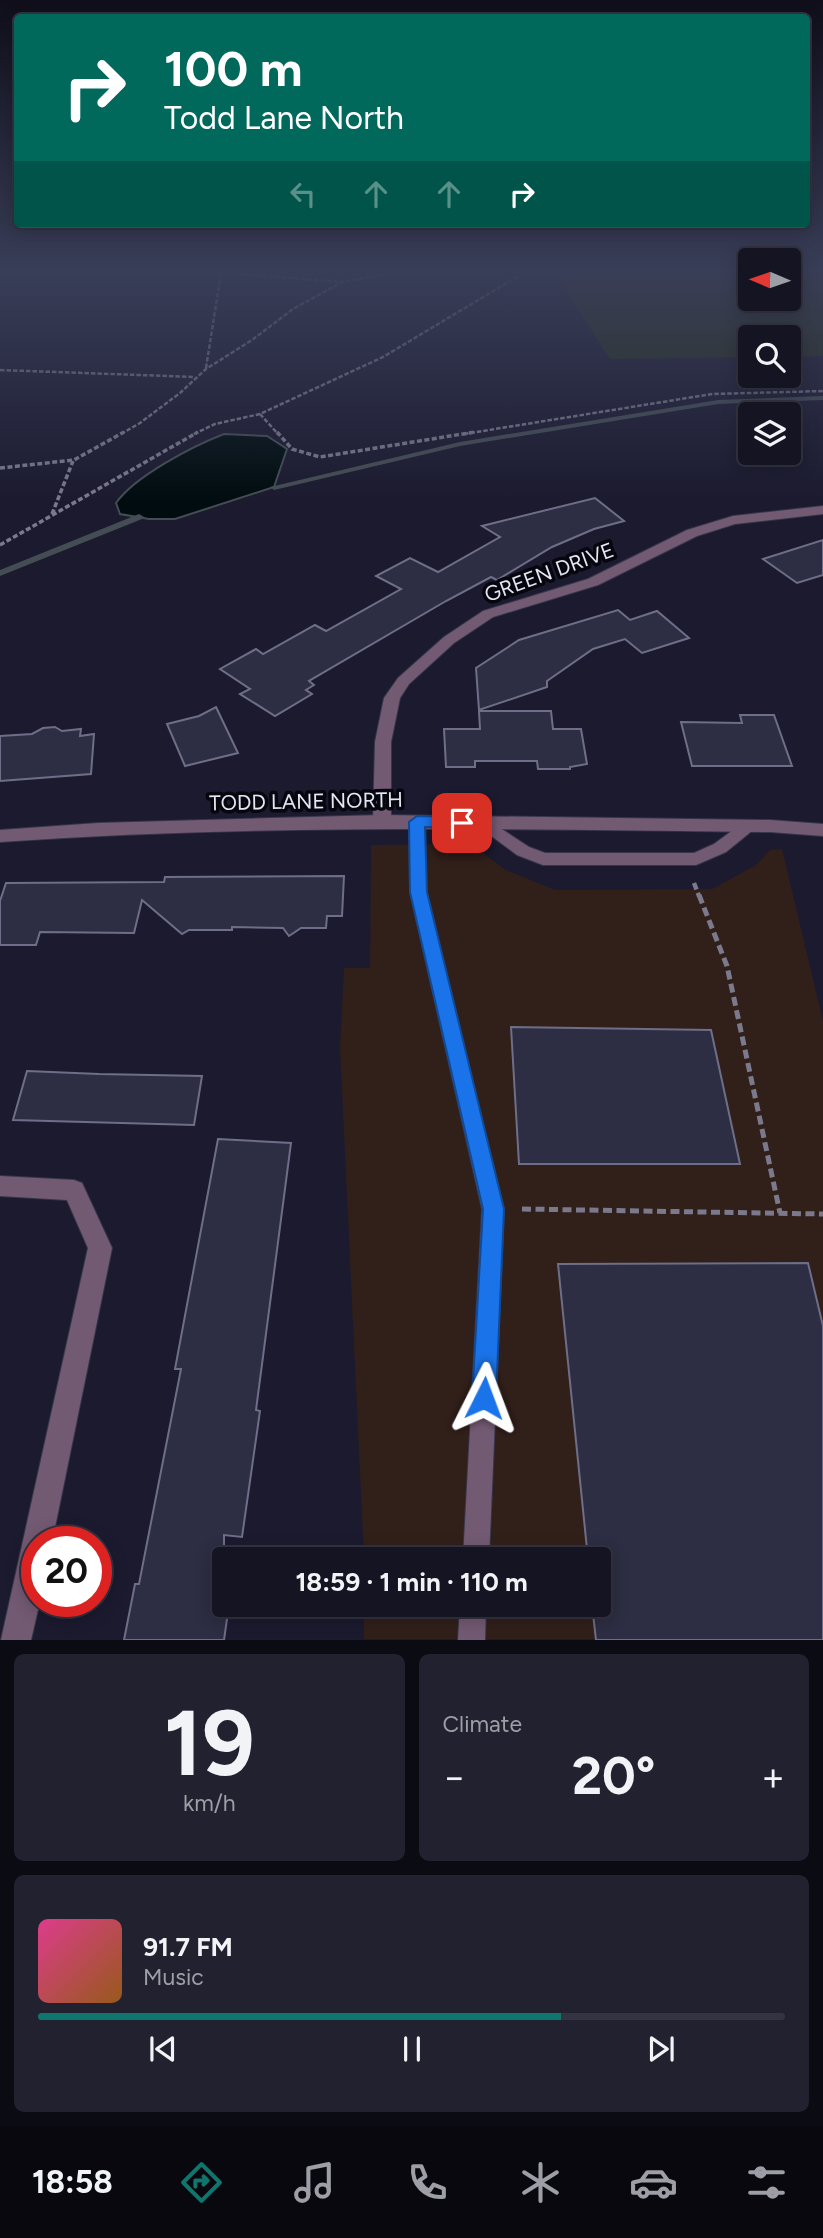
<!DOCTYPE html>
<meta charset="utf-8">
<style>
:root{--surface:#141423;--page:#212130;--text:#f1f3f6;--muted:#9d9ea6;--line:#333341;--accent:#0f766e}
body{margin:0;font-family:Figtree,sans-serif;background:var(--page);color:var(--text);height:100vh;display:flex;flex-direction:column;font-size:26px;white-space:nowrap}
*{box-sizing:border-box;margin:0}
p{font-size:23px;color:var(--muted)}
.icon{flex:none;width:38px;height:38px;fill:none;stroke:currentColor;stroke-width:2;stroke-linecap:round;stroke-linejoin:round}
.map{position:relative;height:1640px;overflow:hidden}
.panel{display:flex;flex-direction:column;gap:14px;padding:14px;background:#0b0b13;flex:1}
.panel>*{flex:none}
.hud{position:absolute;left:14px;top:14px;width:796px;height:214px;border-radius:7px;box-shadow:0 4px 18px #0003,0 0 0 2px var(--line);background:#00695c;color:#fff;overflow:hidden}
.needle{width:46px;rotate:272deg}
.buttons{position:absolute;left:738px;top:248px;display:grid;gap:14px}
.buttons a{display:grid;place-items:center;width:63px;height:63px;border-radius:7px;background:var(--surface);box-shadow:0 4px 18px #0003,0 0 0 2px var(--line);font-size:35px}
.speed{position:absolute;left:21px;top:1526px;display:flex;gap:14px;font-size:35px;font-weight:700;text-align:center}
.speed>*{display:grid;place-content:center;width:91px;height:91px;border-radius:50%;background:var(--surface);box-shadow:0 4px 18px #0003,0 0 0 2px var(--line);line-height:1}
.speed .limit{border:10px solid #d22;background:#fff;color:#111}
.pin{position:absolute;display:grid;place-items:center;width:60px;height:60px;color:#fff;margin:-30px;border-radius:14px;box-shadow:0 4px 10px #0006}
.me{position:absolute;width:77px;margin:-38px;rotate:3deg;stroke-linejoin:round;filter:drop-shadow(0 0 5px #0008)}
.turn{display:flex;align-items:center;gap:24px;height:147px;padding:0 35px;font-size:32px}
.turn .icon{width:91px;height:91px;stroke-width:2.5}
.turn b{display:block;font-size:49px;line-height:60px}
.lanes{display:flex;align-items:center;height:66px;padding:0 35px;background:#0003;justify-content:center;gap:35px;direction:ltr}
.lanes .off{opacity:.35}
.big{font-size:52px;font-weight:700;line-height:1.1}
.panel .card{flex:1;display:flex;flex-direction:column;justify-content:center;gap:10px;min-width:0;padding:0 24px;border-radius:10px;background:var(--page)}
.panel .dial{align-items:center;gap:0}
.dial b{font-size:91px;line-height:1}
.song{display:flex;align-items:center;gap:21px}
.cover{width:84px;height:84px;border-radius:10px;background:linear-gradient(135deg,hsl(330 70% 55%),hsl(30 70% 35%))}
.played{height:7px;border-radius:4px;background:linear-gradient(90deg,var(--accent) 70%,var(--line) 70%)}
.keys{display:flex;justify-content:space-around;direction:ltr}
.heat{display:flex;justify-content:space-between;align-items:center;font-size:38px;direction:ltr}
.panel .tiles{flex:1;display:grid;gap:14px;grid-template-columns:1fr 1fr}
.card:last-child{grid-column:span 2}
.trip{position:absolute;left:212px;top:1547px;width:399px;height:70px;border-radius:7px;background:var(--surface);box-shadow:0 4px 18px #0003,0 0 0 2px var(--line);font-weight:700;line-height:70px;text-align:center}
.menu{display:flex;height:112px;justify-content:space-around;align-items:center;background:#08080e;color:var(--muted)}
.menu .icon{width:49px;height:49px}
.menu .active{color:var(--accent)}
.menu b{font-size:32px;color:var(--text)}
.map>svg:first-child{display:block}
.education{fill:#311f1a}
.green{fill:#283016}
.water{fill:#000c0f;stroke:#454d54;stroke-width:2}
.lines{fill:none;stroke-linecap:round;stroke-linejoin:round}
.stream{fill:#454d54;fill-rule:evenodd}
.building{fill:#2d2d43;stroke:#6e6e88;stroke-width:2}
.service-casing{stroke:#37364b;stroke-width:2}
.minor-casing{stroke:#37364b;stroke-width:2}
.tertiary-casing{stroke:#37364b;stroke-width:2}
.path-far3{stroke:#7b7a8d;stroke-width:2.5;stroke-dasharray:4.5 2;stroke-linecap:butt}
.path-far2{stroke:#7b7a8d;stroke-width:3.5;stroke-dasharray:5 2.5;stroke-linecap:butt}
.path-far1{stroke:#7b7a8d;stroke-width:4.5;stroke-dasharray:7 3.5;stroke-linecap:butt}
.path{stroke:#7b7a8d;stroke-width:5;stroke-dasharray:9 4.5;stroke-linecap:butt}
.service{fill:#735a73;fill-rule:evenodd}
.minor{fill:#735a73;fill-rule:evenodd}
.tertiary{fill:#735a73;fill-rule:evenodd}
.route{fill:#1a73e8;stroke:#114b97;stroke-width:2}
.labels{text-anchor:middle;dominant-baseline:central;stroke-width:7;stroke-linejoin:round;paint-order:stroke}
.street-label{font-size:21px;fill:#e5e5f4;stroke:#06060f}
</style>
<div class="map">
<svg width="823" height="1640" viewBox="0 0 823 1640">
<rect width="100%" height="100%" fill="#1b1a2f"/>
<!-- education -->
<path class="education" d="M470,844l36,26 49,20 157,-1 44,-24 14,-15 12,-1 41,172v618h-459v-34h234v-46h-234l-24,-511 4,-80h26l1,-123z"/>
<!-- green -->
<path class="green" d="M539,272h212v27h38v-27h34v84l-34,1v-19h-38v19l-141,2 -53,-83z"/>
<!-- water -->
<path class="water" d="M224,434l43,2 20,13 -13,38 -99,32h-26l-29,-5 -4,-11c19,-27 77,-57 108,-69z"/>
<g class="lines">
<!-- stream -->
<g class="stream">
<path d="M823,396v4l-105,4 -258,42 -186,44 -4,-3 190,-45 258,-42z"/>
<path d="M139,514l5,3 -2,2 -142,57v-6z"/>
</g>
</g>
<!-- building -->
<g class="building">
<path d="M595,498l29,23 -30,8 -42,18 -55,33 -6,-3 -45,24 -137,80 5,4 -8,5 6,4 -37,22 -35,-22 10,-5 -30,-20 36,-20 7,5 52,-29 11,6 75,-42 -25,-13 34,-18 28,14 62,-35 -18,-11z"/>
<path d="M823,540v35l-26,8 -34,-24z"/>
<path d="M618,610l12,10 27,-9 32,27 -47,15 -17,-14 -32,10 -46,32v6l-68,23 -3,-42 43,-28z"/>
<path d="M216,707l22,46 -53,13 -18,-42 32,-8z"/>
<path d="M479,711h72l2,18h28l6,35 -17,3v2h-32l-1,-8h-62v6h-29l-2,-38h36z"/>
<path d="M740,715h34l18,51h-100l-11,-44 61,1z"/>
<path d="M55,727l7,4 19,-2 -1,7 14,-2 -3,40 -91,7v-45l32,-2 11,-6z"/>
<path d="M344,876l-2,40h-15l-1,12h-25l-12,8 -6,-8 -51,-1v3h-43l-7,4 -40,-34 -8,33 -94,-1 -4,13h-36v-44l6,-18 158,-1 1,-5z"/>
<path d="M511,1027l200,3 29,134h-221z"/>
<path d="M27,1071l72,3 103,2 -8,49 -181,-5z"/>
<path d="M218,1139l73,4 -35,267 4,1 -18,126 -18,-2v70h5l-5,35h-100l11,-56h4l42,-215h-6z"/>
<path d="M808,1263l15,63v314h-227l-4,-35h6v-46h-10l-30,-295z"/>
</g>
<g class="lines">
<defs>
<g id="service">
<path d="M417,817l8,5 1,70 78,317 -15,350h-26l19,-350 -72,-317 -1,-70z"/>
<path d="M485,818l44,29 16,6h149l20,-9 30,-22 6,-1 8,5 -32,26 -30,13h-153l-26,-10 -38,-28 -2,-4z"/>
<path d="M460,1605h26l-1,35h-27z"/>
</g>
<g id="minor">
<path d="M823,506v8l-88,10 -38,12 -99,49 -105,32 -39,26 -45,41 -9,14 -9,44v79l-3,4h-12l-3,-4 2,-79 9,-44 14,-20 46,-41 39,-26 105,-32 99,-49 46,-14z"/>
<path d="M0,1176l74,4 8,3 30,65 -60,294h-15v59h3l-9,39h-30l87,-392 -21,-48 -67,-4z"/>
</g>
<path id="tertiary" d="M382,815l388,5 53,4v12l-53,-4c-257,-3 -514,-8 -770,10v-12l98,-7z"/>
</defs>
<!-- service casing -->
<use href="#service" class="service-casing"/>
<!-- minor casing -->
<use href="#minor" class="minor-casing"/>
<!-- tertiary casing -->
<use href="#tertiary" class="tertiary-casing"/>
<!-- path-far3 -->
<g class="path-far3">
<path d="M217,272l125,10 55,-10"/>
<path d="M206,368l15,-95"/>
<path d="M0,370l195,7"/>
<path d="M260,414l18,20"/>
<path d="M121,434l19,-11 40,-30 26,-24 46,-29 41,-31 49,-27"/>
<path d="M194,434l21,-10 45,-10 123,-57 142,-85"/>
<path d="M464,434l248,-40 111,-3"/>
</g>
<!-- path-far2 -->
<g class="path-far2">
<path d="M277,432l15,17 28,8 155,-25"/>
<path d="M0,468l74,-8 50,-28"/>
<path d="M52,514l21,-53"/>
<path d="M0,545l198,-113"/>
</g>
<!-- path-far1 -->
<path class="path-far1" d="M694,883l5,13"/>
<!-- path -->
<g class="path">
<path d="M699,895l28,71 53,247"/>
<path d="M522,1209l301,5"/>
</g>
<!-- service -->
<use href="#service" class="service"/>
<!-- minor -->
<use href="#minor" class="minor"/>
<!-- tertiary -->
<use href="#tertiary" class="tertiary"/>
</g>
<!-- sky -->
<linearGradient id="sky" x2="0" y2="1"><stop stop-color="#0f0e1a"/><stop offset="0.54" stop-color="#393e58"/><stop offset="1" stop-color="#393e58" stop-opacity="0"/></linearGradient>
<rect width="823" height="502" fill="url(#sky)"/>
<!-- route -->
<path class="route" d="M417,816l45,1 8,6 -8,5 -37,-1 2,65 77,317 -8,189 -4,8 -8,4 -9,-4 -3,-8 11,-189 -73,-317 -1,-70z"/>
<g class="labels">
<!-- street labels -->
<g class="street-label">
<text transform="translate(549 572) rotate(-20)">GREEN DRIVE</text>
<text transform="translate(306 801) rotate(-1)">TODD LANE NORTH</text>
</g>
</g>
</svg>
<div class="buttons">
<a><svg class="needle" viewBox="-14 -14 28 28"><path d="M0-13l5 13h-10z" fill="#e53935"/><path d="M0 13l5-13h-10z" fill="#9d9ea6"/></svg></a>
<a><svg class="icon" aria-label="search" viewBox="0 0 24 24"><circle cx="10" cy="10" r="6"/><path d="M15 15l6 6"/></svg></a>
<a><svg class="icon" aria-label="layers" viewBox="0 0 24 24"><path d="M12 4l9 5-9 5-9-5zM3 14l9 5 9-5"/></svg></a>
</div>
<div class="speed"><div class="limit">20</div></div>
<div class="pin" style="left:462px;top:823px;background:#d93025"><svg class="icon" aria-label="arrive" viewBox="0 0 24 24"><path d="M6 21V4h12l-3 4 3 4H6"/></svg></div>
<svg class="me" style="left:484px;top:1398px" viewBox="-20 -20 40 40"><path d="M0-17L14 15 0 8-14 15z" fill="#1a73e8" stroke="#fff" stroke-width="4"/></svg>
<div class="trip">18:59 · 1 min · 110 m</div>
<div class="hud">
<div class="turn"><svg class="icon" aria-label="right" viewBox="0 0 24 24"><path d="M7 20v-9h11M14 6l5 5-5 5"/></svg><div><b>100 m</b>Todd Lane North</div></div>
<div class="lanes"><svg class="icon off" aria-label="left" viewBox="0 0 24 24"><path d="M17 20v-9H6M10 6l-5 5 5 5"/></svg><svg class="icon off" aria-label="ahead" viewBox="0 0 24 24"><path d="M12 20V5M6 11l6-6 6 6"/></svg><svg class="icon off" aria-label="ahead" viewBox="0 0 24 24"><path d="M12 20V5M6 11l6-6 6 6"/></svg><svg class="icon" aria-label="right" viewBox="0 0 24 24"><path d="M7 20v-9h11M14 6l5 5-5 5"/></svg></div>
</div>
</div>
<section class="panel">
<div class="tiles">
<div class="card dial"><b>19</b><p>km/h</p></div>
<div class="card"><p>Climate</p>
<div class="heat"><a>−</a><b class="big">20°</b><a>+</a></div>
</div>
<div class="card">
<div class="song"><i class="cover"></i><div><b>91.7 FM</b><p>Music</p></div></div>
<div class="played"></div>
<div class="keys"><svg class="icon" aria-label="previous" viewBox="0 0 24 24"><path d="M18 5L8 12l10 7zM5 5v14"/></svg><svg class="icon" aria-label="pause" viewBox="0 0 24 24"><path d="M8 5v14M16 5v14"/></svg><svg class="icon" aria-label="next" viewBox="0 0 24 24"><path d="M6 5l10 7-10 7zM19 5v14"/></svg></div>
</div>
</div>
</section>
<nav class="menu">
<b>18:58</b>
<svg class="icon active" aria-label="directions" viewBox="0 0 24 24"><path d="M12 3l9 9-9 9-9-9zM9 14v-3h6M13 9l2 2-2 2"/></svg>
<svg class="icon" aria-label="music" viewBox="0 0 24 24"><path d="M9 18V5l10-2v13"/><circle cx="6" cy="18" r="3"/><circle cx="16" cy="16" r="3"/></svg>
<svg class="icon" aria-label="phone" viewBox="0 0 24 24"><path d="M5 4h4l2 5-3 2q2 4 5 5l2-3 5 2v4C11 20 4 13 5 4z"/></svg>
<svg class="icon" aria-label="climate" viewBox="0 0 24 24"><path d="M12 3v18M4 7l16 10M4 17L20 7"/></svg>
<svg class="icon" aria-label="car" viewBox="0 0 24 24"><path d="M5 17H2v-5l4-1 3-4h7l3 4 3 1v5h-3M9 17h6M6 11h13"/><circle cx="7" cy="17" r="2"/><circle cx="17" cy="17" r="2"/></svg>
<svg class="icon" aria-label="filters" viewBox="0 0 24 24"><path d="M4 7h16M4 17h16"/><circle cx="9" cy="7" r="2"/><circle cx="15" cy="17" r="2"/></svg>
</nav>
